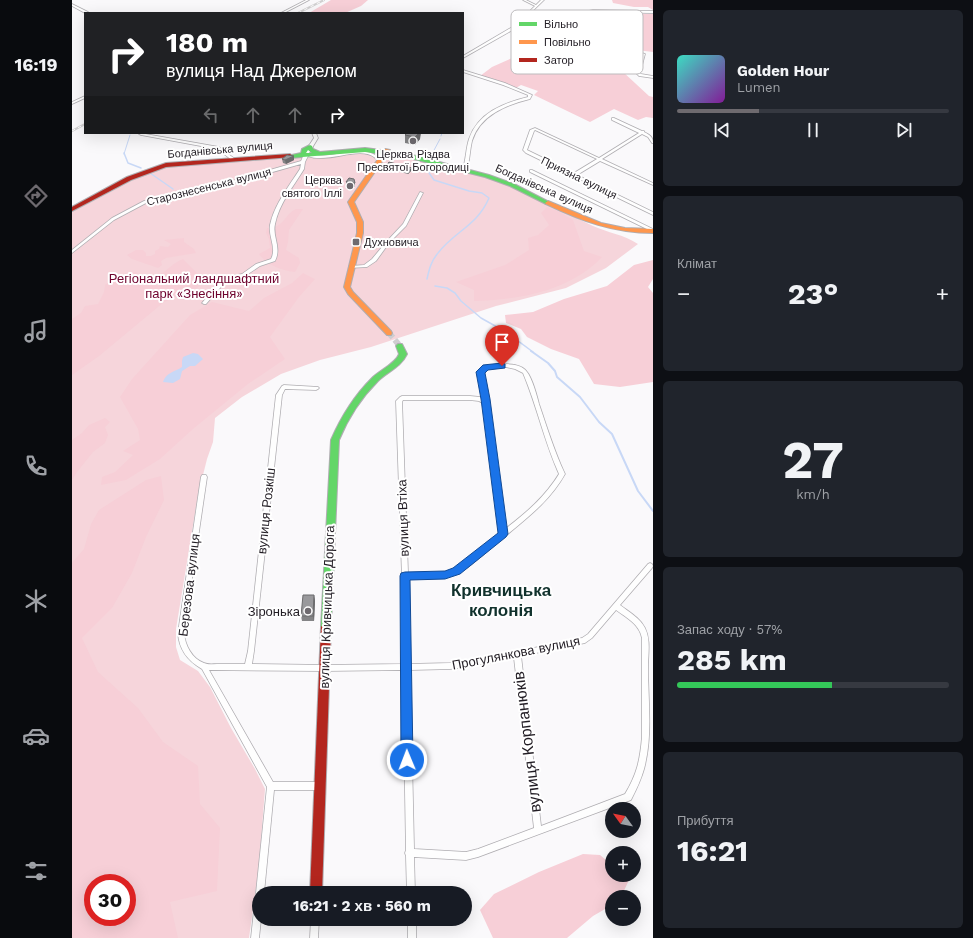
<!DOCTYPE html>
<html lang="uk">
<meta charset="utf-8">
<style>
:root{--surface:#171b24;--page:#20242c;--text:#f1f3f6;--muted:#9ea1a6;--line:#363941;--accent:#6e6a6f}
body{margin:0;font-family:"Work Sans",sans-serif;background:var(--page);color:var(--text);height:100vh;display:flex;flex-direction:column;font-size:15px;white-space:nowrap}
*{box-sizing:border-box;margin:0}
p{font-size:13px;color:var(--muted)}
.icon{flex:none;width:22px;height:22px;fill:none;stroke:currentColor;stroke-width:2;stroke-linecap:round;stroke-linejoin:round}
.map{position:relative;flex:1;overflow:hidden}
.panel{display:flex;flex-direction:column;gap:10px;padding:10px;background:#0d0f14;width:320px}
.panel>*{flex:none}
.hud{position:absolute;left:12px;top:12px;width:380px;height:122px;border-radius:0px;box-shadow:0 4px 16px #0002;background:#202124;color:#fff;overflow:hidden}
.needle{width:26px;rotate:303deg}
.buttons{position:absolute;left:533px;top:802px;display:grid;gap:8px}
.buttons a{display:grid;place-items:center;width:36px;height:36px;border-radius:50%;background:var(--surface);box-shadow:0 4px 16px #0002;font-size:20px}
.speed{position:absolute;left:12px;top:874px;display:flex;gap:8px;font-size:20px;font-weight:700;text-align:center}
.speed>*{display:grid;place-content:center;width:52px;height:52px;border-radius:50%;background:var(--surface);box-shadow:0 4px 16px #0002;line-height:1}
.speed .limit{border:6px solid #d22;background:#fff;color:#111}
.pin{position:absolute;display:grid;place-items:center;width:34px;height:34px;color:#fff;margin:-41px -17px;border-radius:50% 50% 50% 0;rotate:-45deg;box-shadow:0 0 4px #0007}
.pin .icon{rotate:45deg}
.me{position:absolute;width:44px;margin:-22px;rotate:359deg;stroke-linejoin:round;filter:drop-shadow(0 0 3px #0008)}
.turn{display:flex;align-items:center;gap:14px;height:84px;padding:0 16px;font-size:18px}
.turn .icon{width:52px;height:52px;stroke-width:2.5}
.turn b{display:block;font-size:28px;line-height:34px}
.lanes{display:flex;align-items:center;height:38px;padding:0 16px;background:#0003;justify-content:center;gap:20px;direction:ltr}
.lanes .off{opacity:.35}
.big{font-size:30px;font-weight:700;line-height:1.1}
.panel .tile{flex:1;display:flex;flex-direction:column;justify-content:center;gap:6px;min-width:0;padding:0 14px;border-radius:6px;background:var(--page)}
.panel .dial{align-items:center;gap:0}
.dial b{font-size:52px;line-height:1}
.song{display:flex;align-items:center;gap:12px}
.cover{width:48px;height:48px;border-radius:6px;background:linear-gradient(135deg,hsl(170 70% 55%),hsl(290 70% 35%))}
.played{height:4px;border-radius:2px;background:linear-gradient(90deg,var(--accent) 30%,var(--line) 30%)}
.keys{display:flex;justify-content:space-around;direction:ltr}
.heat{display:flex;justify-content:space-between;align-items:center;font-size:22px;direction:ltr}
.charge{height:6px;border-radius:3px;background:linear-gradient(90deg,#34c759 57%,var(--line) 0)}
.trip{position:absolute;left:180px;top:886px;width:220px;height:40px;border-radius:20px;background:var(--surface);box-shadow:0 4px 16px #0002;font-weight:700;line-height:40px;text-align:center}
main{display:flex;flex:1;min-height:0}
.dock{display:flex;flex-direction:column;width:72px;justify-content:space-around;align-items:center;background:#090b0e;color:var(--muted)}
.dock .icon{width:28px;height:28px}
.dock .selected{color:var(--accent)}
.dock b{font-size:18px;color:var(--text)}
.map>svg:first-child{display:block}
.green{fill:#f6d5db;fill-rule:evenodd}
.forest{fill:#f7cfd7;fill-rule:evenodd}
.water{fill:#c8d8f6}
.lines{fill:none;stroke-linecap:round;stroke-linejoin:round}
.stream-far2{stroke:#c8d8f6;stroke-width:1}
.stream-far1{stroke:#c8d8f6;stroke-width:1.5}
.stream{stroke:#c8d8f6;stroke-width:2}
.secondary-tunnel{stroke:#cfcdd0;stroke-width:6;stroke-dasharray:6 3;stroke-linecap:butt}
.street-casing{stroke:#afadb1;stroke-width:1.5}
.fast-casing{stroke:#afadb1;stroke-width:2}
.slow-casing{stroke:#afadb1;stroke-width:2}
.jam-casing{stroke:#afadb1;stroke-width:2}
.street{fill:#fefefe;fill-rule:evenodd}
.fast{fill:#63d668;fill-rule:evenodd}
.slow{fill:#ff974d;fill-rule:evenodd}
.jam{fill:#b3261e;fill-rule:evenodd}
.rail-casing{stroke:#d1d0d1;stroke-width:2}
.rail{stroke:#fff;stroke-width:1;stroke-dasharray:3.5;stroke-linecap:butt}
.wall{fill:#848486}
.shaded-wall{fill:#6b6b6d}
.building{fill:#99999c;stroke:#6b6b6d}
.route{fill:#1a73e8;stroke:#114b97}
.poi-dot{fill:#6e6a6f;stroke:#fff;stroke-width:1.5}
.labels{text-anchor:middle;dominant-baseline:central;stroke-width:4;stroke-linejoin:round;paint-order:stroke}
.far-street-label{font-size:11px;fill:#221d24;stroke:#fff}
.far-poi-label{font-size:11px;fill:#221d24;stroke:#fff}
.park-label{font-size:13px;fill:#6f032e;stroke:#fff}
.street-label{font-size:13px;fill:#221d24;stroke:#fff}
.poi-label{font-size:13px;fill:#221d24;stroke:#fff;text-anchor:end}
.near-street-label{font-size:16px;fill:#221d24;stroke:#fff}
.district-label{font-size:17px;font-weight:bold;fill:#11322d;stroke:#fff}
.key{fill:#fff;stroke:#bdbbbd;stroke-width:1}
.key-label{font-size:11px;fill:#221d24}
</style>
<main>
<nav class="dock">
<b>16:19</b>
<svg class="icon selected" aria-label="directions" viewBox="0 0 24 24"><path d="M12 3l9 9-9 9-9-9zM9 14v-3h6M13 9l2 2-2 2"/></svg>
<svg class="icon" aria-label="music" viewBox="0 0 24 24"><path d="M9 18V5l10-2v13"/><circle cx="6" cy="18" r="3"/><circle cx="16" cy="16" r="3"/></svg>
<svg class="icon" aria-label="phone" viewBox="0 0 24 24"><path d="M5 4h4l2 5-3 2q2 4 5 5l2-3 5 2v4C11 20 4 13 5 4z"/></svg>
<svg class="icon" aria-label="climate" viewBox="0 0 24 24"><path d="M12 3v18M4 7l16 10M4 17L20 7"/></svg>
<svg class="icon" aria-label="car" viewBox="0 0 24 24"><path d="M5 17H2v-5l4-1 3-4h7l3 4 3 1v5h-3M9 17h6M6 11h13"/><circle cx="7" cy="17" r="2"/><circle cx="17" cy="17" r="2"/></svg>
<svg class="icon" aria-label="filters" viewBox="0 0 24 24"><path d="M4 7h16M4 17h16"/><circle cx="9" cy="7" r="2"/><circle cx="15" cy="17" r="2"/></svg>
</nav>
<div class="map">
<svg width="581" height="938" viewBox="0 0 581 938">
<rect width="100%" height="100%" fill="#faf9fb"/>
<!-- green -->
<path class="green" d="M305,152c41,4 91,17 130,33 29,12 57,27 86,41 15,7 30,8 45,18l-32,24 -40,20 -70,18 -125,41 -51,13 -39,14 -39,23 -27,21 -2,24 -6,17 -9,36 -22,134v18l4,13 18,11 12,16 21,41 24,41 10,20 -6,77 -10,72h-177v-726l71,-37 29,-9 117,-8h28zM21,883h34v34h-34z"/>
<!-- forest -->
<g class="forest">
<path d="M259,0h37l-7,6 -16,7h-36z"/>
<path d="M540,0h41v10l-5,-3h-14l-21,-4z"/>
<path d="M522,13l26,2 3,-2 30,1v38l-25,-3 -6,22 27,25 4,1v21l-7,-1 -8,3 -24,-11 -24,13 -56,-27 4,-4 -17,-6 -5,3 -36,-12 12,-9 56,-25 -14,-8 21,-8 -6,-6 29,-6h14z"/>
<path d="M475,207l11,4 15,9 11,31 18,6c-32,34 -83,43 -128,44v-11l-18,-8 49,-17 24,-15 -1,-12 10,-3 11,-10 -8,-12z"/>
<path d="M224,209h7l-14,21 -1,12 -2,8 13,8 1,5 -5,9c-15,-2 -26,-6 -36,-18l11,-6 -1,-9 -3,-6 1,-5c3,0 7,0 10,-2 8,-4 10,-13 19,-17z"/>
<path d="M112,238v4l10,7 2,4 -30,5 -5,3 1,4 -4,3 -26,-9 -5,-4 9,-5h7l3,3v3h5l4,-2v-3l4,-2 1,-3 8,1 3,-3 -7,-4z"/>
<path d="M111,259l15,15 7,1v5l-10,10 -31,12 -65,54 -27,19v-56l9,-6 4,-7 13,-2 6,-12 1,-7 12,-10 19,-3 5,5c26,1 22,-9 42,-18z"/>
<path d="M581,260v19l-5,8 5,6v89l-33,5 -26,-3 -15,-25 -28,-10 -24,-12 -6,-8 -15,-6 -1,-8 28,-3 31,-13 43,-13 27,-21z"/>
<path d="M231,273l12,6 -16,18 -29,40 15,22 -37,25 -55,45 -33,30 -34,21 -25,5 1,-8 13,-5 18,-17 -10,-4 17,-11 -2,-11 -18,-32 12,-18 58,-64 22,-13 37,9 15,-13 28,-15z"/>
<path d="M33,418l5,4 -5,5 3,8 -3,8 -12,9 -16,20 -5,8v-40l10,-7 7,-8z"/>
<path d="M89,476l3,24 -18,37 -14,36 -20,35 -30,30 16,34 40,36 25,34 35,24 2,38 20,24 -3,63 -47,11 8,36h-106v-375l12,-14 7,-25 8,-14 47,-30zM21,883h34v34h-34z"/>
<path d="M511,854l17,1 12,10v10h11l6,5 -8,17h-9v8l-19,11 -26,22h-74l-13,-28 14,-16 45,-22z"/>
</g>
<!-- water -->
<path class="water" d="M121,353l5,1 5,5 -8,7h-5l-8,5 -2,8 -7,4 -10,-1c3,-10 12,-10 19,-15v-6l1,-4z"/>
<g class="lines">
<!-- stream-far2 -->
<g class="stream-far2">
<path d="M369,136l1,-3"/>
<path d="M52,154l6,-19"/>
<path d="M360,154l8,-15"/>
</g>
<!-- stream-far1 -->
<g class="stream-far1">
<path d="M52,153l4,10 13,5"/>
<path d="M359,157l1,-4"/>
<path d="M78,173l23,16"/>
<path d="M355,279c2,-9 4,-18 11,-26 17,-22 39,-27 51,-55l-7,-5 -13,-2 -35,-11 -5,-7 1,-11"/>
<path d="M363,286l12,2 8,5 6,8 20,17 25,14 27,20"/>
</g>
<!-- stream -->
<path class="stream" d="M459,351l17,12 7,8 2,6 23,20 19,25 13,12 26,57 15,20"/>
<!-- secondary-tunnel -->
<path class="secondary-tunnel" d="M317,333l11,13"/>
<defs>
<g id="street">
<path d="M234,0h3l-25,13h-3z"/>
<path d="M451,0h3l10,5 5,-5h3l-26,25 75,-15 60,1v2l-60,-1 -77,16 -53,30v-2l51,-30 21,-20z"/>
<path d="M0,4l16,8v1h-3l-13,-7z"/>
<path d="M570,53l3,1 -5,19 1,1 12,2v2l-14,-2 -3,-3z"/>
<path d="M391,70l42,13 27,12 -2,4c-24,6 -50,16 -58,42 -2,8 -2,16 -4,24l-1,4 -2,1 -2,-1c3,-10 3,-21 6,-30 9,-26 34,-36 59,-42v-2l-25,-10 -40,-13z"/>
<path d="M13,96v2l-13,6v-2z"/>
<path d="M540,118h2l28,13h2v1c6,3 9,5 9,11h-1l-4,-6 -6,-3 -40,25 51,24v2l-53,-24 -23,14 76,37v3l-127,-62 -3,-3 7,-20 5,-2 64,30 40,-25 -27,-13zM463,130l62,29 -23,14 -47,-23 7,-19z"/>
<path d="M68,133l79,14 16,12 -3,1 -15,-11 -76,-14 -2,-1z"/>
<path d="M240,133h4l2,5 -9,15c23,10 54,-14 73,8l-3,1c-2,-2 -3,-4 -5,-5 -15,-11 -47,7 -66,-1l-3,6 -1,7c-11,18 -25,35 -29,55 -3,13 7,23 0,37l-15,5 -15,10 -18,4 -21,24h-2l-2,-1 21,-25 19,-4 14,-10 15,-5c6,-11 -3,-23 -1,-34 4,-20 19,-39 30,-56l1,-5 -81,23 -74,16 -32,17 -42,33v-3l40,-32 32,-17 74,-16 83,-24 5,-11 8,-12z"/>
<path d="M458,170h2l121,59v3l-123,-60z"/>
<path d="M348,192l3,1 -17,33 -17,17 -13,18 -9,6 -18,1v-2h2l13,-1 8,-6 15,-18 16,-17z"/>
<path d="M429,364c8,0 21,0 26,8 5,6 10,24 12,32 8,23 15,47 26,70 -15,27 -38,44 -62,64 -11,9 -23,20 -35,29 -19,12 -38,12 -60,12l2,85 40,-1 17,-2 47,-9 3,-2 2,1 63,-13 6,-4 60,-70 2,-1 2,1 1,2 -1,2 -32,37c9,7 20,13 25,23 6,12 3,26 3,39 0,34 5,69 -4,102 -3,11 -8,21 -13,31l-153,57 -12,3 -52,-3 1,36h-8l-1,-37 -1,-3 1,-3 -3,-180 -79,1 -115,-1 64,112h47l3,1 1,3 -1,3 -3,1h-46l-10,103h-5v4l-2,-1 -1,-3 11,-106 -65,-118c-14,-8 -23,-19 -24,-36l23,-156 1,-2h4l1,2 -23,156c1,12 8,26 20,30 4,2 9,1 13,1 9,0 19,0 28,0l3,-13 28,-256 6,-9 2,-1 34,2 1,1 -1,1 -2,1 -31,-1 -3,6 -28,256 -2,13 72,1 79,-1 -1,-88 -6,-175 4,-4 2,-1h68l10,1 3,2 -4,-27 5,-6zM434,367l9,2 8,4c14,33 21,68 36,101 -14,23 -33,39 -54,55l-16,-130 -5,-27 3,-3zM331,400h67l9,1 5,3 16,130c-14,11 -34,32 -51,37 -13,4 -27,3 -41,2l-6,-171zM544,610c11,8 23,14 26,28v99c-2,23 -5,37 -17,57l-84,32 -20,-170 64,-13 7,-5zM442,658l20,170 -56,21 -12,3 -52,-3 -4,-179 40,-1 17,-2z"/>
<path d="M187,897v22h2l-2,19h-8l4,-37 1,-3z"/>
<path d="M239,919h8l-1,19h-8z"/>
<rect x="336" y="919" width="8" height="19"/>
</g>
<g id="fast">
<path d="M238,145l2,1 1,3 7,3 45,-4 40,5 84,22 25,9 37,19 -5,1 -36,-18 -25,-9 -80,-20 -40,-5 -75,6 -3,-2 14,-3 1,-4zM236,150l4,3h-6z"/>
<path d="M326,344h4l5,10c-6,13 -20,18 -29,27 -17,17 -30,37 -39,59l-8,187 -2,3 -3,1 -3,-1 -2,-3 10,-187c10,-23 23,-44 41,-62 7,-7 24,-15 27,-24l-3,-8z"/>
</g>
<g id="slow">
<path d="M313,149l5,1 -36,52 9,20v11l-13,54 3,5 38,39 1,2 -1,2h-4l-39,-41 -4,-7 13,-54v-11l-9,-20z"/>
<path d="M476,201l53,22 24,5 28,1v4c-40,0 -71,-12 -107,-29l-1,-1z"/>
</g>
<g id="jam">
<path d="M218,154l3,2 -1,1 -126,10 -35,13 -59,31v-4l55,-30 39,-14z"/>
<path d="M254,623l3,1 2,3 -9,266h-12l11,-266 2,-3z"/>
</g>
</defs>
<!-- street casing -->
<use href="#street" class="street-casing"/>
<!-- fast casing -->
<use href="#fast" class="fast-casing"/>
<!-- slow casing -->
<use href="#slow" class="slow-casing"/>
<!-- jam casing -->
<use href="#jam" class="jam-casing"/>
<!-- street -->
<use href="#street" class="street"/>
<!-- fast -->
<use href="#fast" class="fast"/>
<!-- slow -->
<use href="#slow" class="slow"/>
<!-- jam -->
<use href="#jam" class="jam"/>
<defs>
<g id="rail">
<path d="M226,13l26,-13"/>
<path d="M0,131l13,-7"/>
</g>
</defs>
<!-- rail casing -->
<use href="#rail" class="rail-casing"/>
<!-- rail -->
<use href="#rail" class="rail"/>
</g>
<!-- wall -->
<g class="wall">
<path d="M335,133l13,6 -5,6 -10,-2v-8z"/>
<path d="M222,156v4l-8,4 -3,-1 -1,-4z"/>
<path d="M314,166l26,4 -4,4 -22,-6z"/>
<path d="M274,182l9,1v4h-9z"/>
<path d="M242,595l1,6 -1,20h-12l-1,-5z"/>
</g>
<!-- shaded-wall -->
<g class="shaded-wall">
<path d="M347,133h2l-1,6 -5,6v-8z"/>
<path d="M222,156v4l-8,4 -1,-4z"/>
<path d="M340,168v2l-4,4v-2z"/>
<path d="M242,595l1,6 -1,20 -1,-5z"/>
</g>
<!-- building -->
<g class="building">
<path d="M335,133h12l-4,4 -10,-2z"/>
<path d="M215,155l7,1 -9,4 -3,-1z"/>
<path d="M317,162l23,6 -4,4 -22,-6z"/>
<path d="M277,178l5,1 1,4 -9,-1z"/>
<path d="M231,595h11l-1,21h-12z"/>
</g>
<!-- route -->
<path class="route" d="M430,363l3,1v4l-17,2 -3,3 5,26 18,135 -2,3 -46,37 -15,5 -35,1 3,180 -2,4 -4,2 -4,-2 -2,-4 -1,-184 1,-3 4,-1 40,-1 8,-3 45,-35 -17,-134 -5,-27 7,-7z"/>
<!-- markers -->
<g class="poi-dot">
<circle cx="341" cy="141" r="4"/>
<circle cx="278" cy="186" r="4"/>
<rect x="280" y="238" width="8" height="8" rx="2"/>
<circle cx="236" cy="611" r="4"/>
</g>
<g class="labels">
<!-- far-street labels -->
<g class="far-street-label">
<text transform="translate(148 150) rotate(-5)">Богданівська вулиця</text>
<text transform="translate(507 178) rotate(26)">Приязна вулиця</text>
<text transform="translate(137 187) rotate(-14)">Старознесенська вулиця</text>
<text transform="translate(472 189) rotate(24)">Богданівська вулиця</text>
</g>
<!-- far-poi labels -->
<g class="far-poi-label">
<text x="341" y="154">Церква Різдва<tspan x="341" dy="13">Пресвятої Богородиці</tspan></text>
<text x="270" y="180" text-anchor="end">Церква<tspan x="270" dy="13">святого Іллі</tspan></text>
<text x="292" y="242" text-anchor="start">Духновича</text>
</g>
<!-- park labels -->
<g class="park-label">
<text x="122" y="278">Регіональний ландшафтний<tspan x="122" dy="15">парк «Знесіння»</tspan></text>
</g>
<!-- street labels -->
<g class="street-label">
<text transform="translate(194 511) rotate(-84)">вулиця Розкіш</text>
<text transform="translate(331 518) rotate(-92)">вулиця Втіха</text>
<text transform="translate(117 585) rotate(-83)">Березова вулиця</text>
<text transform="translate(255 607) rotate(-88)">вулиця Кривчицька Дорога</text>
<text transform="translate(444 653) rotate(-11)">Прогулянкова вулиця</text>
</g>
<!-- poi labels -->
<g class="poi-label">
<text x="228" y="611">Зіронька</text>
</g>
<!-- near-street labels -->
<g class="near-street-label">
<text transform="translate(455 742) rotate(-97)">вулиця Корпанюків</text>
</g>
<!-- district labels -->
<g class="district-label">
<text x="429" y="590">Кривчицька<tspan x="429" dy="20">колонія</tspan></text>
</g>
</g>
<!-- legend -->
<rect x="439" y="10" width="132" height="64" rx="6" class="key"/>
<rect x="447" y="22" width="18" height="4" fill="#63d668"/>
<rect x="447" y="40" width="18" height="4" fill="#ff974d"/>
<rect x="447" y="58" width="18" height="4" fill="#b3261e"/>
<g class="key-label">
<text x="472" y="28">Вільно</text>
<text x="472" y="46">Повільно</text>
<text x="472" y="64">Затор</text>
</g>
</svg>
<div class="buttons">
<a><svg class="needle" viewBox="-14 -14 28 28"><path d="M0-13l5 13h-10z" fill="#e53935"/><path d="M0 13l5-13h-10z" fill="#9ea1a6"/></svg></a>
<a>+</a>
<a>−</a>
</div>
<div class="speed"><div class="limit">30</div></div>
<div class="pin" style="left:430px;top:366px;background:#d93025"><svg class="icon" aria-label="arrive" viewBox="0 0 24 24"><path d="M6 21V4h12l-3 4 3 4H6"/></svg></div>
<svg class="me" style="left:335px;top:760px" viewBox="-20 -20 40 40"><circle r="17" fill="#1a73e8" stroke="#fff" stroke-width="3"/><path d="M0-11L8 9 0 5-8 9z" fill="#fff"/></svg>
<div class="trip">16:21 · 2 хв · 560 m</div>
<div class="hud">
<div class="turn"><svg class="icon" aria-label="right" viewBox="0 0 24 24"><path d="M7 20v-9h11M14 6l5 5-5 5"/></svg><div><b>180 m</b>вулиця Над Джерелом</div></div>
<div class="lanes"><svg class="icon off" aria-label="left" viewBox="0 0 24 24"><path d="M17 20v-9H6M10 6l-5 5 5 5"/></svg><svg class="icon off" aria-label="ahead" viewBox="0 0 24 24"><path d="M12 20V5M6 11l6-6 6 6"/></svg><svg class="icon off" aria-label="ahead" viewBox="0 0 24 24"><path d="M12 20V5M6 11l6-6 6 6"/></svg><svg class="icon" aria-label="right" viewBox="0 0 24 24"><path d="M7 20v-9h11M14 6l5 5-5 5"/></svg></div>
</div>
</div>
<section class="panel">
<div class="tile">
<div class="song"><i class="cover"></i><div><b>Golden Hour</b><p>Lumen</p></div></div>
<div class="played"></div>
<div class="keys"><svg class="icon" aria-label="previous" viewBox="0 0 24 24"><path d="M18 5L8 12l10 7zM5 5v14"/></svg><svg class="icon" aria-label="pause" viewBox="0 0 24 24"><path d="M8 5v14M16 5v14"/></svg><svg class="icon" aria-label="next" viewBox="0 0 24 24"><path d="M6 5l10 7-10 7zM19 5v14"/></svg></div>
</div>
<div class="tile"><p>Клімат</p>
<div class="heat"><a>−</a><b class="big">23°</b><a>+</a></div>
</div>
<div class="tile dial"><b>27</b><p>km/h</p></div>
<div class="tile"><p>Запас ходу · 57%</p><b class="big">285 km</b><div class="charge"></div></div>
<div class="tile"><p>Прибуття</p><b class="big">16:21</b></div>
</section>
</main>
